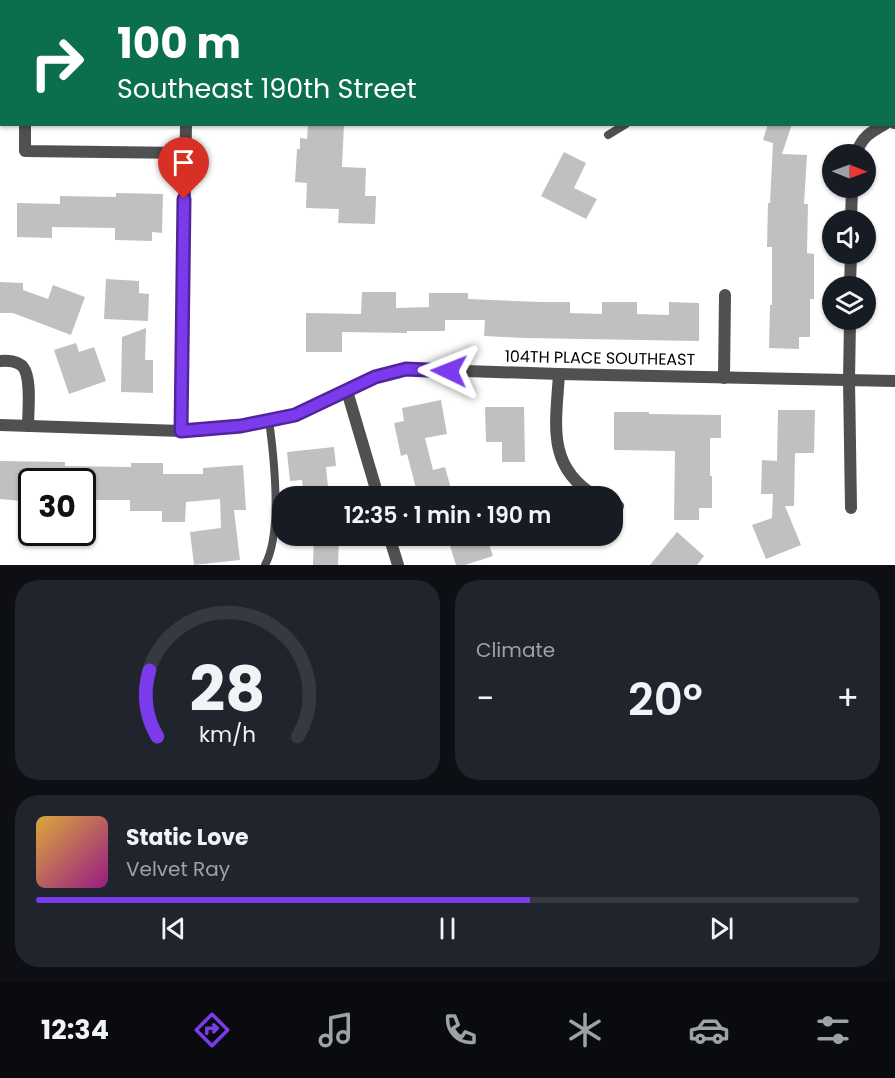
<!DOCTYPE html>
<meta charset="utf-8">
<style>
:root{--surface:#171b24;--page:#20242c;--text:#f1f3f6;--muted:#9ea1a6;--line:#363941;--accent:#7c3aed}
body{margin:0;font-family:Poppins,sans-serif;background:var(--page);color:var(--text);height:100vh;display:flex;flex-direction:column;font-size:22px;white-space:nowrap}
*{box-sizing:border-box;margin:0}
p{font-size:20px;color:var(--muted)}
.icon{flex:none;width:33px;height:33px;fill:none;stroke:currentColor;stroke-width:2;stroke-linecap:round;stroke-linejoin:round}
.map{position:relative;height:565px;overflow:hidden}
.details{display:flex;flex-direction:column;gap:15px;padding:15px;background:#0d0f14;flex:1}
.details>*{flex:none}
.hud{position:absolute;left:0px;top:0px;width:896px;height:126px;box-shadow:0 2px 4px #0004;background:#0b6e4f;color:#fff;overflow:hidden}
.needle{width:39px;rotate:91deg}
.controls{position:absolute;left:822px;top:144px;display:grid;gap:12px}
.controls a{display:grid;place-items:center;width:54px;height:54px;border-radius:50%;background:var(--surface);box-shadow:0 2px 4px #0004;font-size:30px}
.speed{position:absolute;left:18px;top:468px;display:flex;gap:12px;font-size:30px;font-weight:700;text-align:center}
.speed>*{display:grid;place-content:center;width:78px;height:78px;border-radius:50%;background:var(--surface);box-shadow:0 2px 4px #0004;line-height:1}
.speed .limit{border:3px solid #111;border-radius:9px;background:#fff;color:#111}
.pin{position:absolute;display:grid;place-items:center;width:51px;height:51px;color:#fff;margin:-62px -26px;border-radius:50% 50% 50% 0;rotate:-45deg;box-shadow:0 0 6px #0007}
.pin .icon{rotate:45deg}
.me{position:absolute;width:66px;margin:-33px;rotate:272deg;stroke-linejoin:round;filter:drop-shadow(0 0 4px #0008)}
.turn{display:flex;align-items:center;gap:21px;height:126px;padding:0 18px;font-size:27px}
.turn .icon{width:78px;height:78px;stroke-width:2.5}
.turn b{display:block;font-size:42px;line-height:51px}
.big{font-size:45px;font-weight:600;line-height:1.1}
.details .widget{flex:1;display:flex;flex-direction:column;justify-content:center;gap:9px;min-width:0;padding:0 21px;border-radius:24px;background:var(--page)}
.details .dial{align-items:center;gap:0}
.dial svg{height:156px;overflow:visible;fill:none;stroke:var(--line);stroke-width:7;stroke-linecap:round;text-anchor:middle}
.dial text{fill:var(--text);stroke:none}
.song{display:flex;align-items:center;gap:18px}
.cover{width:72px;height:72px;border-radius:9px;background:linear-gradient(135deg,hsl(40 70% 55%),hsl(310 70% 35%))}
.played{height:6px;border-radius:3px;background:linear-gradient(90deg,var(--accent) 60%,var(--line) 60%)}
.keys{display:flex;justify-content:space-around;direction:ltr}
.heat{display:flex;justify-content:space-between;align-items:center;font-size:33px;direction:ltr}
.details .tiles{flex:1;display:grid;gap:15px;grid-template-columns:1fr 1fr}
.widget:last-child{grid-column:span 2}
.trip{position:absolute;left:272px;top:486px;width:351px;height:60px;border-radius:24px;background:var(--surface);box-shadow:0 2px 4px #0004;font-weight:600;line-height:60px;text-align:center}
.tabs{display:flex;height:96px;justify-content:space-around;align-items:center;background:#090b0e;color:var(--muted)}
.tabs .icon{width:42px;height:42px}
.tabs .current{color:var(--accent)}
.tabs b{font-size:27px;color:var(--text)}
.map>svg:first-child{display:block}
.green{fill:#d7d7d7}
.building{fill:#c0c0c0}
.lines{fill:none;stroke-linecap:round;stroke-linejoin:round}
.lane{stroke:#505050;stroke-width:8}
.street{stroke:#505050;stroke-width:12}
.route-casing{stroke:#51269a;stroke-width:15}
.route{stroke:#7c3aed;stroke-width:10}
.labels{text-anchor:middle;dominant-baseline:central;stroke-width:4.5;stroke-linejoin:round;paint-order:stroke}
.street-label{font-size:16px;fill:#000;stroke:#fff}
</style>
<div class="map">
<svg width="895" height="565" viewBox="0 0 895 565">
<rect width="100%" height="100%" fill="#fff"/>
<!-- green -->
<path class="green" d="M725,0h170v12l-1,-10 -169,-1z"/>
<!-- building -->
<g class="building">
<path d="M308,124h36l-2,43 24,1 -1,28h11l-1,28 -37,-1 1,-14 -33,-1 1,-25 -12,-1 2,-33h3v-11l7,1z"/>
<path d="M768,124h24l-10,30 25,1 -3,49h4l-1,49 7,1v45h-4v38h-11v12l-30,-1 1,-43h2v-58h-5l1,-44h2l3,-60 -10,-3z"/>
<path d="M564,152l22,11 -12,25 23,11 -11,20 -45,-23z"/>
<path d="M116,193l47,1 -1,39 -10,-1v9l-37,-1v-12l-63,-1v11l-35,-1v-34l43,1v-8l56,1z"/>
<path d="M106,279l33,2v12l10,1 -1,27 -44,-2z"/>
<path d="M0,282l23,1v7l25,9 5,-14 32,12 -14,38 -58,-22h-13z"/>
<path d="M362,292h34v16l33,-1v-14h39v6l72,3h30v11l32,1v-12h35v12l32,1v-13l30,1v38l-173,-3 -42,-2 1,-16h-40v11h-38v2l-65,-1v20h-36v-39l55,1z"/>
<path d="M146,328l-1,32h8v33l-32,-1 1,-55z"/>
<path d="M76,343l3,9 15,-5 12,34 -37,13 -15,-44z"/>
<path d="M441,400l6,34 -22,4 8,32 12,-3 8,29h-35l-11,-42 -6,2 -7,-33 10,-2 -2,-13z"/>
<path d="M485,407h39l1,55h-23v-20h-16z"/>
<path d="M778,410h37l-1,43h-19l-1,53h-9l16,39 -35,14 -14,-34 20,-7 1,-24h-12l1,-34 15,1z"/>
<path d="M614,412h35v2l72,1v23h-11v38h2v32h-13v12h-25l1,-69 -61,-1z"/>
<path d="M334,447l2,19 -10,1 2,20 -25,3 -1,-10 -12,1 -3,-29z"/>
<path d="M0,461l65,1v4l66,1v-4h32v11h40v-6l40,-3 3,45h-12l6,50 -46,5 -4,-33 31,-4 -1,-29 -34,3 -1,20h-23v-11h-32v-11h-48v-18h-50v20l-32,-3z"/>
<path d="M677,532l27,24 -7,9h-47z"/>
<path d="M314,536h25l-1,29h-25z"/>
<path d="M447,536h39l7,20 -28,9h-9z"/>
</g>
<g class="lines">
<!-- lane -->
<g class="lane">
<path d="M716,2v-2"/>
<path d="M608,135l18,-11"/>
<path d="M265,565c18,-33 9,-108 4,-145"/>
</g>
<!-- street -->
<g class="street">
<path d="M28,2v-2"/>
<path d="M190,2v-2"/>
<path d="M894,123l1,-1"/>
<path d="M25,124v27l160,2"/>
<path d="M856,154c6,-17 13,-21 29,-30"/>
<path d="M851,220l1,-32"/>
<path d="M850,286l1,-32"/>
<path d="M850,320l-1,60 2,128"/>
<path d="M0,361c7,-1 18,0 23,6 9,11 5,45 5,59"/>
<path d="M559,374c-3,50 -13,92 36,122"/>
<path d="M724,378l1,-83"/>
<path d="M347,391l31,105"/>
<path d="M0,425l181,6 60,-5 54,-11 80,-38 31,-8 153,5 336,7"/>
<path d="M181,431l5,-307"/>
<path d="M612,503l6,3"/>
<path d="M389,536l9,29"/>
</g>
</g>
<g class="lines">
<defs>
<path id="route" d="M184,199l-3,232 60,-5 54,-11 80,-38 31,-8 43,2"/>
</defs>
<!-- route casing -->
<use href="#route" class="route-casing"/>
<!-- route -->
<use href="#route" class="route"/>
</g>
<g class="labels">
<!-- street labels -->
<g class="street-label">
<text transform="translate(600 358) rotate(1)">104TH PLACE SOUTHEAST</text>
</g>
</g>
</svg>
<div class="controls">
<a><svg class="needle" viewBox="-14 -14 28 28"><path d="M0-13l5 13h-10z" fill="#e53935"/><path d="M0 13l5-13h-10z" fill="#9ea1a6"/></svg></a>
<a><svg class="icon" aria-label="sound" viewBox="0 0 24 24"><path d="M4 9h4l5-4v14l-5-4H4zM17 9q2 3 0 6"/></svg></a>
<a><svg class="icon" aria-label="layers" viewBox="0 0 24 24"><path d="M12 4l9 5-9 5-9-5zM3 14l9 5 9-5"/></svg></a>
</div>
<div class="speed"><div class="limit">30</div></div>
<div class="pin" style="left:184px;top:199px;background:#d93025"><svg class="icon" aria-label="arrive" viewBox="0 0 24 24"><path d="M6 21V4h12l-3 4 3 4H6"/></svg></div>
<svg class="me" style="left:449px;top:371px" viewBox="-20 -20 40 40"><path d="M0-17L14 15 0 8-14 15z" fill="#7c3aed" stroke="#fff" stroke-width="4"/></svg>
<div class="trip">12:35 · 1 min · 190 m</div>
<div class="hud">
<div class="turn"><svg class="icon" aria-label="right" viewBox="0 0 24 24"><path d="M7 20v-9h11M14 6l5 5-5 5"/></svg><div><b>100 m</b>Southeast 190th Street</div></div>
</div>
</div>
<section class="details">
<div class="tiles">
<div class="widget dial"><svg viewBox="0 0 100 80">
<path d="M14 69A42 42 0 1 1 86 69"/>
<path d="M14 69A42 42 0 0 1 10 35" stroke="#7c3aed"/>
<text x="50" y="56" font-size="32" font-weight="700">28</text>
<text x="50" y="72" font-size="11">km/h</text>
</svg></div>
<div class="widget"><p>Climate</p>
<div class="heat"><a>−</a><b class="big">20°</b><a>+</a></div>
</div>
<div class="widget">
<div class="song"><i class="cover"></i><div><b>Static Love</b><p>Velvet Ray</p></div></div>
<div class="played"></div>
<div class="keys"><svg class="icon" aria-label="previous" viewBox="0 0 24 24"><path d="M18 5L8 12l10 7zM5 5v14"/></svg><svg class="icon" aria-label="pause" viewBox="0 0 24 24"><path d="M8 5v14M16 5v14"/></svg><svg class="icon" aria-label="next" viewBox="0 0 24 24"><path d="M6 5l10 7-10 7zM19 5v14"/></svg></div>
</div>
</div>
</section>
<nav class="tabs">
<b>12:34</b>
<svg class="icon current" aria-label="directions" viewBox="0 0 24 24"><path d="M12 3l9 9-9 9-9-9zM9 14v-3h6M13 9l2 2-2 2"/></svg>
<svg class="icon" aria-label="music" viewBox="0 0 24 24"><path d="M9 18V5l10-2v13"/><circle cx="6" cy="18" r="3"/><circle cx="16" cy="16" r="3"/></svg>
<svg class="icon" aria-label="phone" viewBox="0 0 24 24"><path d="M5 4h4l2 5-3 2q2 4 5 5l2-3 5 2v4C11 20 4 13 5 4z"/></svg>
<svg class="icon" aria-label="climate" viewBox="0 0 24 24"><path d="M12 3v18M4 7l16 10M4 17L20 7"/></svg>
<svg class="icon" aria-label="car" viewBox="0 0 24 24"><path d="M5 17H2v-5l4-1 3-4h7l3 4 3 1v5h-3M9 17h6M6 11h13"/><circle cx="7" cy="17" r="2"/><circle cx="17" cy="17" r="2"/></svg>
<svg class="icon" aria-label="filters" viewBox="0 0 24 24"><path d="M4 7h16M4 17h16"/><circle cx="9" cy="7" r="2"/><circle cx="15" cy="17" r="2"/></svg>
</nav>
